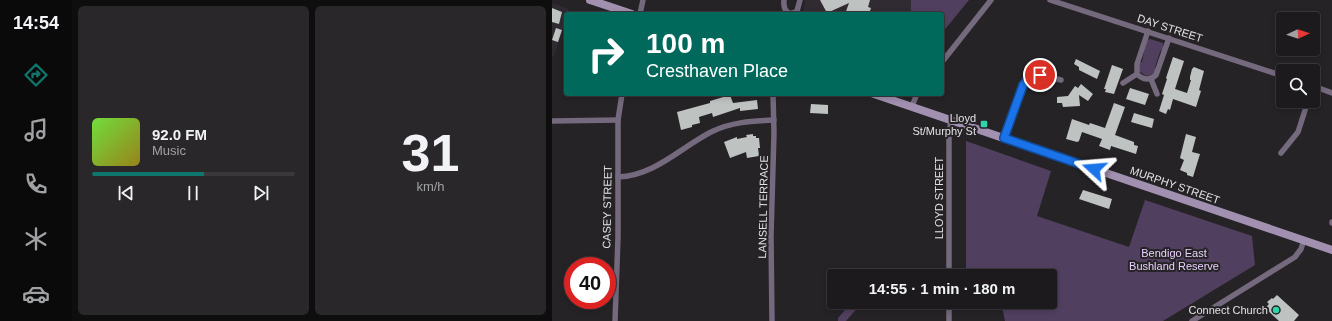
<!DOCTYPE html>
<meta charset="utf-8">
<style>
:root{--surface:#1c1a1c;--page:#292729;--text:#f1f3f6;--muted:#a0a1a3;--line:#3a383b;--accent:#0f766e}
body{margin:0;font-family:Arial,sans-serif;background:var(--page);color:var(--text);height:100vh;display:flex;flex-direction:column;font-size:15px;white-space:nowrap}
*{box-sizing:border-box;margin:0}
p{font-size:13px;color:var(--muted)}
.icon{flex:none;width:22px;height:22px;fill:none;stroke:currentColor;stroke-width:2;stroke-linecap:round;stroke-linejoin:round}
.map{position:relative;flex:1;overflow:hidden}
.panel{display:flex;flex-direction:column;gap:6px;padding:6px;background:#0f0e0f;width:480px}
.panel>*{flex:none}
.top-card{position:absolute;left:12px;top:12px;width:380px;height:84px;border-radius:4px;box-shadow:0 2px 6px #0003,0 0 0 1px var(--line);background:#00695c;color:#fff;overflow:hidden}
.needle{width:26px;rotate:86deg}
.controls{position:absolute;left:724px;top:12px;display:grid;gap:8px}
.controls a{display:grid;place-items:center;width:44px;height:44px;border-radius:4px;background:var(--surface);box-shadow:0 2px 6px #0003,0 0 0 1px var(--line);font-size:20px}
.speed{position:absolute;left:12px;top:257px;display:flex;gap:8px;font-size:20px;font-weight:700;text-align:center}
.speed>*{display:grid;place-content:center;width:52px;height:52px;border-radius:50%;background:var(--surface);box-shadow:0 2px 6px #0003,0 0 0 1px var(--line);line-height:1}
.speed .limit{border:6px solid #d22;background:#fff;color:#111}
.pin{position:absolute;display:grid;place-items:center;width:34px;height:34px;color:#fff;margin:-17px;border:2px solid #fff;border-radius:50%;box-shadow:0 1px 4px #0007}
.me{position:absolute;width:44px;margin:-22px;rotate:289deg;stroke-linejoin:round;filter:drop-shadow(0 0 3px #0008)}
.turn{display:flex;align-items:center;gap:14px;height:84px;padding:0 16px;font-size:18px}
.turn .icon{width:52px;height:52px;stroke-width:2.5}
.turn b{display:block;font-size:28px;line-height:34px}
.panel .widget{flex:1;display:flex;flex-direction:column;justify-content:center;gap:6px;min-width:0;padding:0 14px;border-radius:6px;background:var(--page)}
.panel .dial{align-items:center;gap:0}
.dial b{font-size:52px;line-height:1}
.song{display:flex;align-items:center;gap:12px}
.cover{width:48px;height:48px;border-radius:6px;background:linear-gradient(135deg,hsl(100 70% 55%),hsl(50 70% 35%))}
.played{height:4px;border-radius:2px;background:linear-gradient(90deg,var(--accent) 55%,var(--line) 55%)}
.keys{display:flex;justify-content:space-around;direction:ltr}
.panel .tiles{flex:1;display:grid;gap:6px;grid-template-columns:repeat(2,1fr)}
.trip{position:absolute;left:275px;top:269px;width:230px;height:40px;border-radius:4px;background:var(--surface);box-shadow:0 2px 6px #0003,0 0 0 1px var(--line);font-weight:600;line-height:40px;text-align:center}
main{display:flex;flex:1;min-height:0}
.tab-bar{display:flex;flex-direction:column;width:72px;justify-content:space-around;align-items:center;background:#0b0a0b;color:var(--muted)}
.tab-bar .icon{width:28px;height:28px}
.tab-bar .current{color:var(--accent)}
.tab-bar b{font-size:18px;color:var(--text)}
.map>svg:first-child{display:block}
.built{fill:#302b33}
.green{fill:#513f60}
.building{fill:#bec3c1}
.lines{fill:none;stroke-linecap:round;stroke-linejoin:round}
.street{stroke:#74697d;stroke-width:5.5}
.secondary{stroke:#a190b0;stroke-width:8}
.route-casing{stroke:#114b97;stroke-width:10}
.route{stroke:#1a73e8;stroke-width:7}
.poi-dot{fill:#30d4aa;stroke:#252326;stroke-width:1.5}
.labels{text-anchor:middle;dominant-baseline:central;stroke-width:4;stroke-linejoin:round;paint-order:stroke}
.street-label{font-size:11px;fill:#e3e2e4;stroke:#252326}
.poi-label{font-size:11px;fill:#e3e2e4;stroke:#252326;text-anchor:end}
.park-label{font-size:11px;fill:#e8d1fc;stroke:#252326}
</style>
<main>
<nav class="tab-bar">
<b>14:54</b>
<svg class="icon current" aria-label="directions" viewBox="0 0 24 24"><path d="M12 3l9 9-9 9-9-9zM9 14v-3h6M13 9l2 2-2 2"/></svg>
<svg class="icon" aria-label="music" viewBox="0 0 24 24"><path d="M9 18V5l10-2v13"/><circle cx="6" cy="18" r="3"/><circle cx="16" cy="16" r="3"/></svg>
<svg class="icon" aria-label="phone" viewBox="0 0 24 24"><path d="M5 4h4l2 5-3 2q2 4 5 5l2-3 5 2v4C11 20 4 13 5 4z"/></svg>
<svg class="icon" aria-label="climate" viewBox="0 0 24 24"><path d="M12 3v18M4 7l16 10M4 17L20 7"/></svg>
<svg class="icon" aria-label="car" viewBox="0 0 24 24"><path d="M5 17H2v-5l4-1 3-4h7l3 4 3 1v5h-3M9 17h6M6 11h13"/><circle cx="7" cy="17" r="2"/><circle cx="17" cy="17" r="2"/></svg>
</nav>
<section class="panel">
<div class="tiles">
<div class="widget">
<div class="song"><i class="cover"></i><div><b>92.0 FM</b><p>Music</p></div></div>
<div class="played"></div>
<div class="keys"><svg class="icon" aria-label="previous" viewBox="0 0 24 24"><path d="M18 5L8 12l10 7zM5 5v14"/></svg><svg class="icon" aria-label="pause" viewBox="0 0 24 24"><path d="M8 5v14M16 5v14"/></svg><svg class="icon" aria-label="next" viewBox="0 0 24 24"><path d="M6 5l10 7-10 7zM19 5v14"/></svg></div>
</div>
<div class="widget dial"><b>31</b><p>km/h</p></div>
</div>
</section>
<div class="map">
<svg width="780" height="321" viewBox="0 0 780 321">
<rect width="100%" height="100%" fill="#252326"/>
<!-- built -->
<g class="built">
<path d="M253,0h106v14h-108z"/>
<path d="M0,3l17,6 -2,5h-1v4l-12,38h-2z"/>
</g>
<!-- green -->
<g class="green">
<path d="M359,0h58l-27,33v-19h-31z"/>
<path d="M598,39l13,4v5l-3,4 -5,15 1,2 -2,5 -8,2 -7,-5v-8l3,-1c2,-7 2,-15 5,-22z"/>
<path d="M414,141l85,30 -14,45 92,31 16,-47 107,36 3,29 -92,56h-158l-4,-19h49v-26h-84z"/>
<path d="M300,302h22l-14,3 -14,16h-8v-3z"/>
</g>
<!-- building -->
<g class="building">
<path d="M268,0h50l-2,7 3,1 -2,6h-24l4,-11 -22,10z"/>
<path d="M0,8l10,4 -3,12 -7,-2z"/>
<path d="M4,28l6,2 -4,12 -6,-2z"/>
<path d="M621,57l11,4 -9,28 12,4 4,-13h-1v-3l2,-8 2,-2 10,4 -5,19 2,1 -5,16 -23,-8 -3,11 -2,-1 -2,5 -7,-3 5,-16 -2,-1 5,-15 -1,-1z"/>
<path d="M524,59l24,12 -3,8 -18,-9v-3l-5,-3z"/>
<path d="M560,65l11,4 -9,25 -9,-2 1,-3h-2z"/>
<path d="M529,84l12,10 -5,7 -9,-6 1,11 -17,1 -1,-4h-5v-6l11,-1 7,-10 3,2z"/>
<path d="M578,88l19,6 -4,11 -19,-6z"/>
<path d="M178,95l3,8 24,-3 1,9 -18,2v-3l-27,9 -1,-4 -13,4 1,6 -8,2v2l-11,3 -4,-18 33,-9v-2z"/>
<path d="M562,103l11,4 -10,28 19,7v3l4,1 -2,8 -25,-8 -1,4 -11,-4 3,-7 -20,-7 -3,9 -2,1 -11,-3 6,-20 17,6 1,-2 15,5z"/>
<path d="M259,104l17,1v9l-18,-1z"/>
<path d="M582,113l20,6 -2,9 -21,-6z"/>
<path d="M201,134v2h3v2h3l1,10h-2l1,8 -12,2 -1,-6 -16,6 -6,-16 13,-5v2l10,-2 -1,-2z"/>
<path d="M634,134l10,3 -4,15 8,2 -7,23 -6,-2v-2l-7,-3 4,-10 -4,-2z"/>
<path d="M531,190l29,9 -3,10 -30,-10z"/>
<path d="M725,295l22,20 -5,6h-15l-14,-13 4,-4 -2,-2 5,-4 1,1z"/>
</g>
<g class="lines">
<!-- street -->
<g class="street">
<path d="M232,0c-1,10 4,17 13,11l3,-11"/>
<path d="M498,0l233,76"/>
<path d="M88,14l3,-14"/>
<path d="M596,31l-11,33v10c6,6 13,7 19,1l13,-37"/>
<path d="M390,62l49,-62"/>
<path d="M599,79l6,15"/>
<path d="M571,83l14,-9"/>
<path d="M761,86l19,7"/>
<path d="M360,106l5,-12"/>
<path d="M0,121l66,-1"/>
<path d="M452,138l15,-44 7,-13 6,-5 8,-1 21,5"/>
<path d="M729,153l17,-21 10,-31"/>
<path d="M66,177c36,-1 62,-29 93,-45 20,-10 41,-11 63,-12"/>
<path d="M780,223v-1"/>
<path d="M397,276v-141l2,-15"/>
<path d="M397,302v19"/>
<path d="M63,321l3,-84v-117l4,-26"/>
<path d="M220,321l-1,-85 3,-103 -1,-39"/>
<path d="M640,321l103,-64 6,-8 3,-9"/>
</g>
<!-- secondary -->
<g class="secondary">
<path d="M38,0l42,14"/>
<path d="M322,94l458,156"/>
</g>
</g>
<g class="lines">
<defs>
<path id="route" d="M488,75l-11,3 -6,7 -19,53 90,31"/>
</defs>
<!-- route casing -->
<use href="#route" class="route-casing"/>
<!-- route -->
<use href="#route" class="route"/>
</g>
<!-- markers -->
<g class="poi-dot">
<rect x="428" y="120" width="8" height="8" rx="2"/>
<circle cx="724" cy="310" r="4"/>
</g>
<g class="labels">
<!-- street labels -->
<g class="street-label">
<text transform="translate(618 28) rotate(18)">DAY STREET</text>
<text transform="translate(623 185) rotate(19)">MURPHY STREET</text>
<text transform="translate(387 198) rotate(-90)">LLOYD STREET</text>
<text transform="translate(55 207) rotate(-89)">CASEY STREET</text>
<text transform="translate(211 207) rotate(-89)">LANSELL TERRACE</text>
</g>
<!-- poi labels -->
<g class="poi-label">
<text x="424" y="118">Lloyd<tspan x="424" dy="13">St/Murphy St</tspan></text>
<text x="716" y="310">Connect Church</text>
</g>
<!-- park labels -->
<g class="park-label">
<text x="622" y="253">Bendigo East<tspan x="622" dy="13">Bushland Reserve</tspan></text>
</g>
</g>
</svg>
<div class="controls">
<a><svg class="needle" viewBox="-14 -14 28 28"><path d="M0-13l5 13h-10z" fill="#e53935"/><path d="M0 13l5-13h-10z" fill="#a0a1a3"/></svg></a>
<a><svg class="icon" aria-label="search" viewBox="0 0 24 24"><circle cx="10" cy="10" r="6"/><path d="M15 15l6 6"/></svg></a>
</div>
<div class="speed"><div class="limit">40</div></div>
<div class="pin" style="left:488px;top:75px;background:#d93025"><svg class="icon" aria-label="arrive" viewBox="0 0 24 24"><path d="M6 21V4h12l-3 4 3 4H6"/></svg></div>
<svg class="me" style="left:542px;top:169px" viewBox="-20 -20 40 40"><path d="M0-17L14 15 0 8-14 15z" fill="#1a73e8" stroke="#fff" stroke-width="4"/></svg>
<div class="trip">14:55 · 1 min · 180 m</div>
<div class="top-card">
<div class="turn"><svg class="icon" aria-label="right" viewBox="0 0 24 24"><path d="M7 20v-9h11M14 6l5 5-5 5"/></svg><div><b>100 m</b>Cresthaven Place</div></div>
</div>
</div>
</main>
